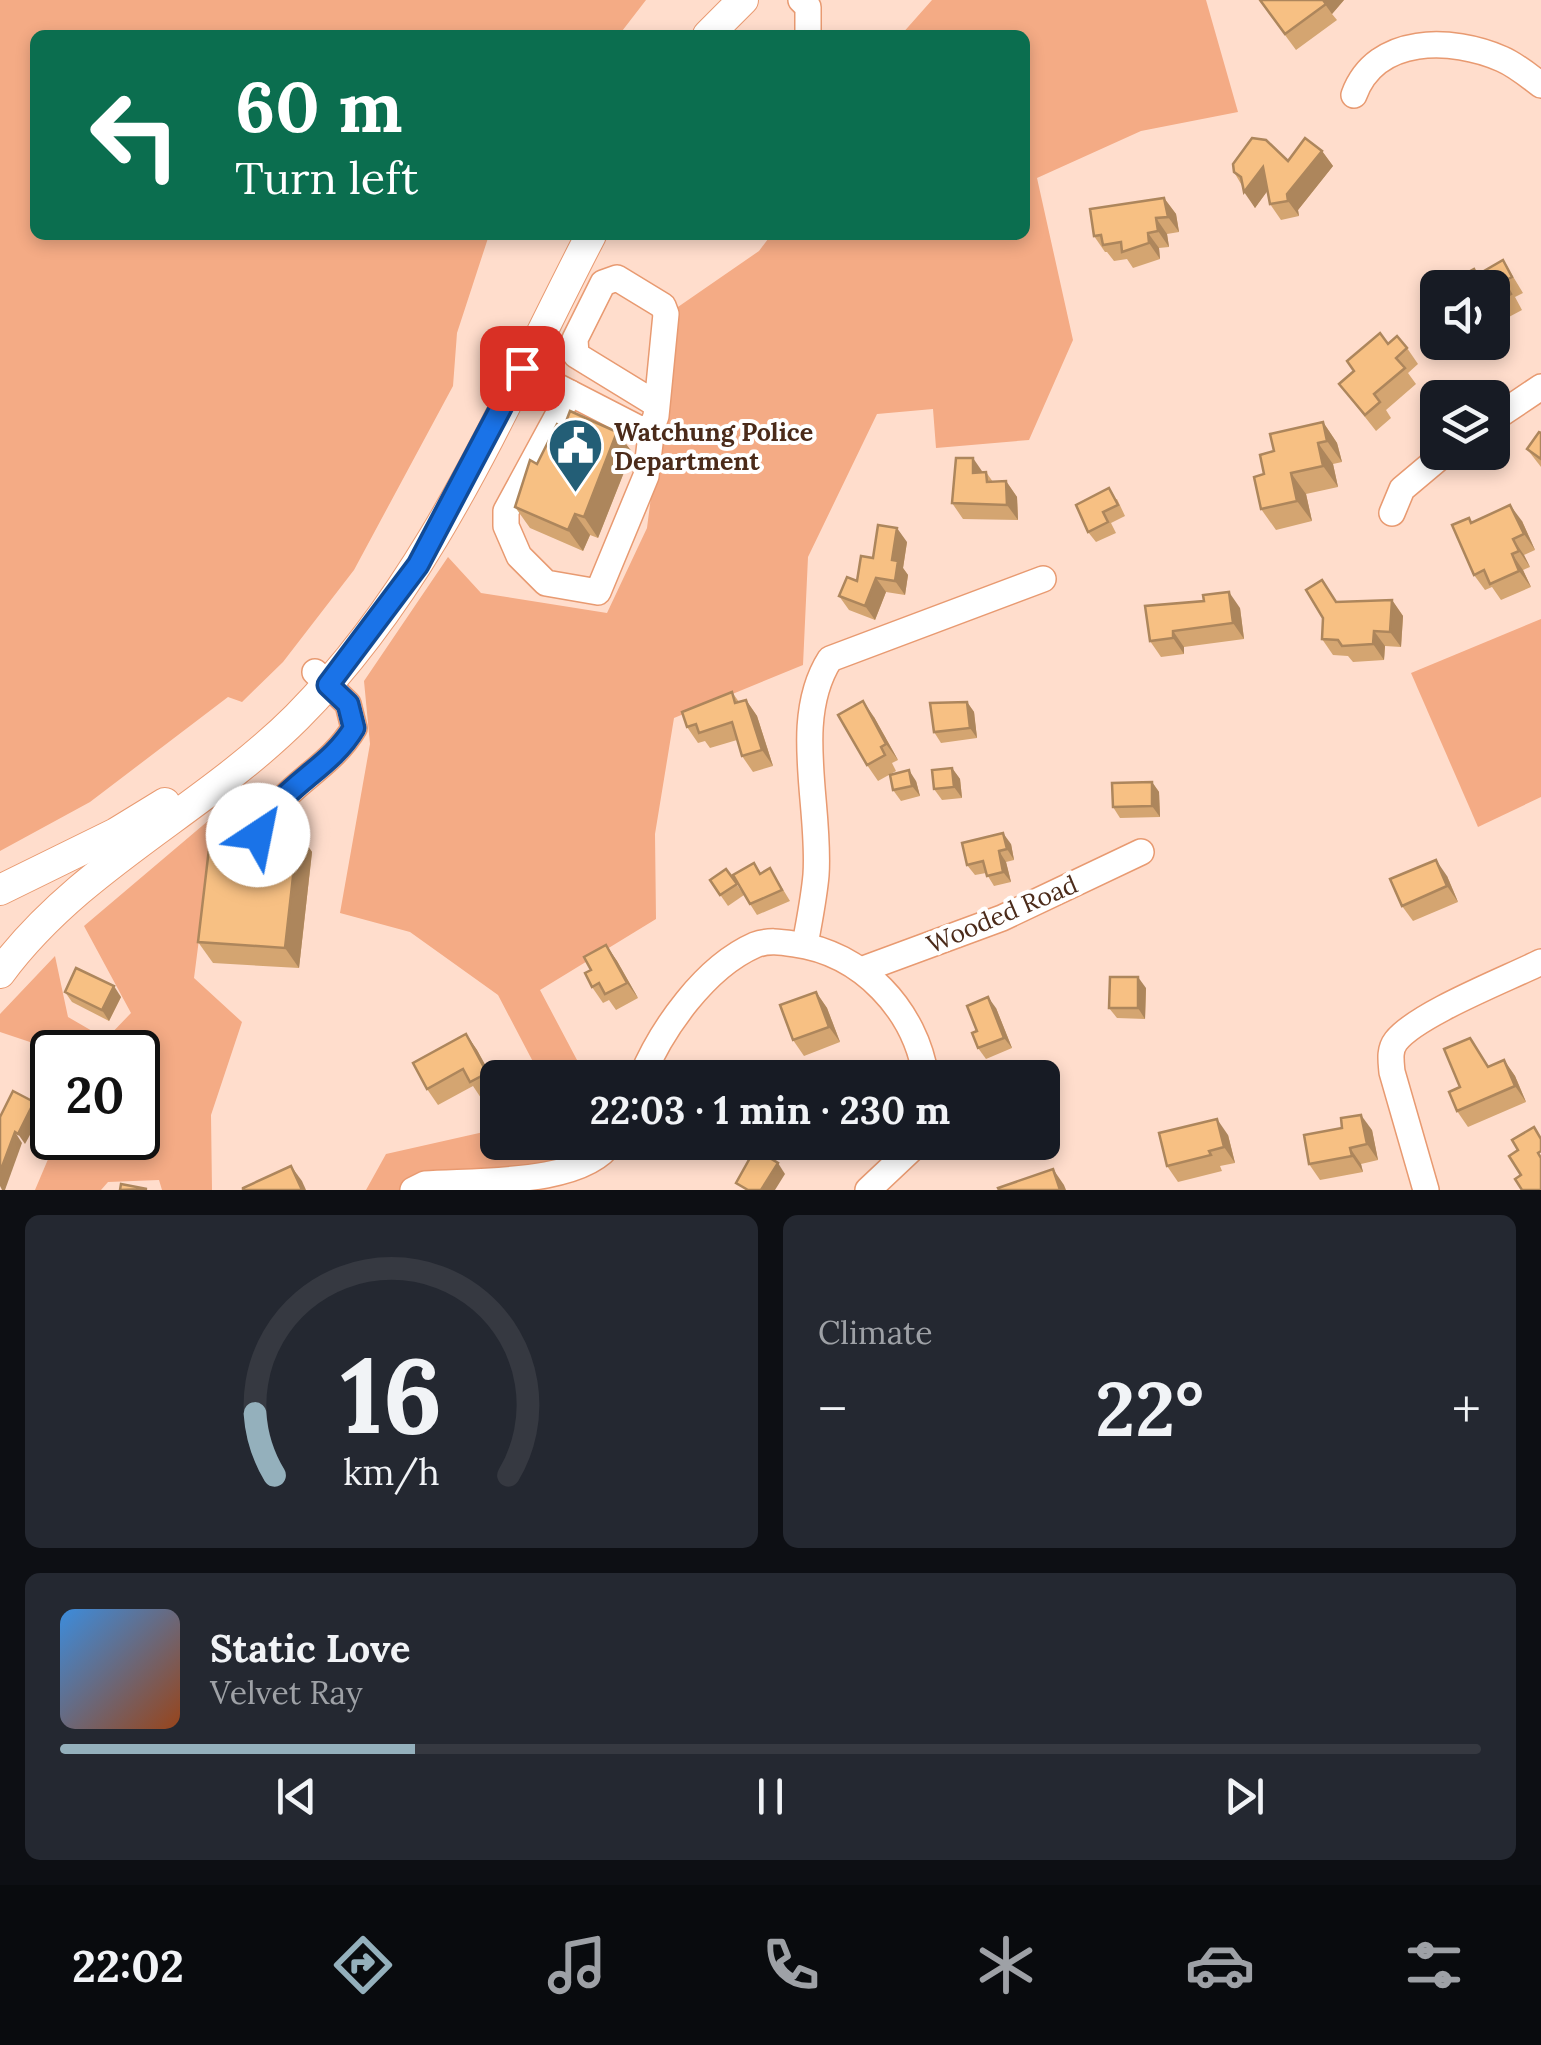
<!DOCTYPE html>
<meta charset="utf-8">
<style>
:root{--surface:#171b24;--page:#242831;--text:#f1f3f6;--muted:#9ea1a6;--line:#363941;--accent:#94b0bc}
body{margin:0;font-family:Lora,serif;background:var(--page);color:var(--text);height:100vh;display:flex;flex-direction:column;font-size:38px;white-space:nowrap}
*{box-sizing:border-box;margin:0}
p{font-size:32px;color:var(--muted)}
.icon{flex:none;width:55px;height:55px;fill:none;stroke:currentColor;stroke-width:2;stroke-linecap:round;stroke-linejoin:round}
.map{position:relative;height:1190px;overflow:hidden}
.sheet{display:flex;flex-direction:column;gap:25px;padding:25px;background:#0d0f14;flex:1}
.sheet>*{flex:none}
.top-card{position:absolute;left:30px;top:30px;width:1000px;height:210px;border-radius:15px;box-shadow:0 5px 15px #0003;background:#0b6e4f;color:#fff;overflow:hidden}
.buttons{position:absolute;left:1420px;top:270px;display:grid;gap:20px}
.buttons a{display:grid;place-items:center;width:90px;height:90px;border-radius:15px;background:var(--surface);box-shadow:0 5px 15px #0003;font-size:50px}
.speed{position:absolute;left:30px;top:1030px;display:flex;gap:20px;font-size:50px;font-weight:700;text-align:center}
.speed>*{display:grid;place-content:center;width:130px;height:130px;border-radius:50%;background:var(--surface);box-shadow:0 5px 15px #0003;line-height:1}
.speed .limit{border:5px solid #111;border-radius:15px;background:#fff;color:#111}
.pin{position:absolute;display:grid;place-items:center;width:85px;height:85px;color:#fff;margin:-42px;border-radius:20px;box-shadow:0 5px 15px #0006}
.me{position:absolute;width:110px;margin:-55px;rotate:34deg;stroke-linejoin:round;filter:drop-shadow(0 0 8px #0008)}
.turn{display:flex;align-items:center;gap:35px;height:210px;padding:0 40px;font-size:45px}
.turn .icon{width:130px;height:130px;stroke-width:2.5}
.turn b{display:block;font-size:70px;line-height:85px}
.big{font-size:75px;font-weight:700;line-height:1.1}
.sheet .card{flex:1;display:flex;flex-direction:column;justify-content:center;gap:15px;min-width:0;padding:0 35px;border-radius:15px;background:var(--page)}
.sheet .dial{align-items:center;gap:0}
.dial svg{height:260px;overflow:visible;fill:none;stroke:var(--line);stroke-width:7;stroke-linecap:round;text-anchor:middle}
.dial text{fill:var(--text);stroke:none}
.song{display:flex;align-items:center;gap:30px}
.cover{width:120px;height:120px;border-radius:15px;background:linear-gradient(135deg,hsl(210 70% 55%),hsl(20 70% 35%))}
.played{height:10px;border-radius:5px;background:linear-gradient(90deg,var(--accent) 25%,var(--line) 25%)}
.keys{display:flex;justify-content:space-around;direction:ltr}
.heat{display:flex;justify-content:space-between;align-items:center;font-size:55px;direction:ltr}
.sheet .tiles{flex:1;display:grid;gap:25px;grid-template-columns:1fr 1fr}
.card:last-child{grid-column:span 2}
.trip{position:absolute;left:480px;top:1060px;width:580px;height:100px;border-radius:15px;background:var(--surface);box-shadow:0 5px 15px #0003;font-weight:700;line-height:100px;text-align:center}
.menu{display:flex;height:160px;justify-content:space-around;align-items:center;background:#090b0e;color:var(--muted)}
.menu .icon{width:70px;height:70px}
.menu .selected{color:var(--accent)}
.menu b{font-size:45px;color:var(--text)}
.map>svg:first-child{display:block}
.green{fill:#f4ab85}
.lines{fill:none;stroke-linecap:round;stroke-linejoin:round}
.minor-casing{stroke:#e89a71;stroke-width:28}
.major-casing{stroke:#e89a71;stroke-width:32}
.minor{stroke:#fff;stroke-width:25}
.major{stroke:#fff;stroke-width:30}
.wall{fill:#d4a571}
.shaded-wall{fill:#ad865c}
.building{fill:#f7c083;stroke:#ad865c;stroke-width:2.5}
.route-casing{stroke:#114b97;stroke-width:25}
.route{stroke:#1a73e8;stroke-width:18}
.labels{text-anchor:middle;dominant-baseline:central;stroke-width:8;stroke-linejoin:round;paint-order:stroke}
.poi-label{font-size:25px;font-weight:bold;fill:#4b2b1a;stroke:#fff;text-anchor:start}
.street-label{font-size:25px;fill:#4b2b1a;stroke:#fff}
</style>
<div class="map">
<svg width="1541" height="1190" viewBox="0 0 1541 1190">
<rect width="100%" height="100%" fill="#fdc"/>
<!-- green -->
<g class="green">
<path d="M0,0h646l-27,35h-584v200h454l-32,98 -4,53 -99,184 -71,92 -41,40 -14,-5 -138,105 -90,49z"/>
<path d="M932,0h274l32,112 -97,19 -104,47 36,162 -44,100 -93,8 -3,-39 -56,5 -69,143 -5,108 -129,53 -19,116 1,85 -116,71 46,87h-45l-43,-82 -88,-63 -70,-19 30,-169 -6,-63 84,-124 33,36 126,20 40,-85 28,-219 84,-58 12,-16h254v-200h-124z"/>
<path d="M1541,619v178l-63,30 -67,-154z"/>
<path d="M215,815l-21,163 48,44 -31,93 1,75h-50l-3,-10 -51,2 -7,8h-66l22,-52h81v-86h-86v37l-7,-42 -45,-15v-18l55,-58 13,61 38,22 25,-26 -47,-87z"/>
<path d="M497,1129l1,13 108,1 -97,47h-143l20,-36z"/>
</g>
<g class="lines">
<defs>
<g id="minor">
<path d="M801,0l7,7v28"/>
<path d="M1354,95c22,-60 98,-58 148,-36 14,6 27,17 39,26"/>
<path d="M506,360l134,69 12,-2 4,-11 10,-102 -3,-8 -46,-28 -14,5 -28,56 1,16 80,49"/>
<path d="M570,393l-64,118v15l13,30 27,27 52,9 48,-116 6,-49"/>
<path d="M1492,420l49,-33"/>
<path d="M1392,513l10,-24 44,-37"/>
<path d="M258,835c19,-47 71,-64 96,-107l-6,-24 -33,-32"/>
<path d="M805,945c4,-23 9,-47 11,-70 5,-70 -25,-155 14,-216l213,-80"/>
<path d="M861,970l141,-52 139,-66"/>
<path d="M641,1078c21,-50 64,-111 114,-133 13,-5 26,-3 39,-1 68,9 122,66 132,134"/>
<path d="M413,1190l12,-6c48,-4 159,2 186,-42"/>
<path d="M868,1190l51,-48"/>
<path d="M1426,1190l-34,-118c-1,-11 -3,-22 4,-31 21,-27 111,-62 145,-79"/>
</g>
<g id="major">
<path d="M708,35l35,-35"/>
<path d="M0,890l116,-57 49,-30"/>
<path d="M0,973c79,-107 204,-163 297,-256 135,-135 207,-315 294,-482"/>
</g>
</defs>
<!-- minor casing -->
<use href="#minor" class="minor-casing"/>
<!-- major casing -->
<use href="#major" class="major-casing"/>
<!-- minor -->
<use href="#minor" class="minor"/>
<!-- major -->
<use href="#major" class="major"/>
</g>
<!-- wall -->
<g class="wall">
<path d="M1259,0h85l-12,14 5,6 -41,30z"/>
<path d="M1322,151l11,15 -35,44 1,6 -18,4 -11,-16 -3,-13 -12,17 -21,-36 54,-11z"/>
<path d="M1164,198l12,16 3,18 -12,2 2,13 -10,1 1,11 -27,9 -6,-9 -13,2 -7,-9h-2l-11,-16z"/>
<path d="M1503,260l20,33 -8,4 7,13 -30,16v-38l-14,-14z"/>
<path d="M1388,344l19,4 11,16 -10,9 8,11 -30,26 5,8 -15,13 -37,-47 15,-13 -7,-10z"/>
<path d="M1323,422l14,21 5,19 -9,2 5,23 -32,7 6,27 -36,9 -15,-21 3,-35 10,-23z"/>
<path d="M564,427l53,5 15,20 -34,86 -8,-3 -7,16 -53,-23 -15,-21 22,-43z"/>
<path d="M1541,433v34l-14,-18z"/>
<path d="M983,472h3l7,10 13,-1 11,16 1,23 -55,-1 -11,-16z"/>
<path d="M1117,499l8,17 -14,7 5,10 -20,9 -8,-10 -12,-27z"/>
<path d="M1469,518l3,4 50,-1 13,29 -11,5 6,12 -7,3 8,17 -30,13 -9,-13 -7,3 -11,-15z"/>
<path d="M907,542l-4,26 5,7 -3,20 -19,-3 -11,28 -26,-10 -10,-14 18,-15 16,-23z"/>
<path d="M1392,600l11,16 -2,31 -16,-1 -1,14 -31,2 -5,-6 -15,-1 -11,-16 15,-37z"/>
<path d="M1145,606l95,2 4,31 -60,8v7l-23,3 -11,-16z"/>
<path d="M732,692l7,10 7,-2 11,16 16,50 -20,6 -11,-16 -5,-16 -27,8 -5,-7 -7,2 -11,-16z"/>
<path d="M967,702l7,10 3,26 -36,5 -7,-11z"/>
<path d="M874,717l24,43 -6,3 4,8 -18,10 -11,-16z"/>
<path d="M952,768l8,11 2,19 -20,2 -8,-11z"/>
<path d="M916,781l4,15 -19,5 -8,-11z"/>
<path d="M1152,782l7,10 1,25 -40,1 -7,-11z"/>
<path d="M243,830l55,2 14,20 -13,116 -86,-5 -15,-21z"/>
<path d="M1011,844l3,16 -8,2 5,20 -17,4 -8,-13 -11,2 -8,-10z"/>
<path d="M754,863l7,10 9,-5 20,33 -33,14 -7,-11z"/>
<path d="M726,869l18,26 -16,11 -18,-26z"/>
<path d="M1447,876l11,26 -45,19 -11,-15z"/>
<path d="M606,945l11,16 21,37 -22,12 -7,-10 -6,3 -11,-16z"/>
<path d="M1146,988l-1,31 -28,-1 -8,-10z"/>
<path d="M65,992l56,5 -12,24 -37,-19z"/>
<path d="M816,992l11,16 13,34 -36,14 -11,-16z"/>
<path d="M996,1008l16,40 -26,11 -8,-11 -1,-17z"/>
<path d="M466,1034l11,16 21,39 -17,9 -8,-12 -35,19 -11,-16z"/>
<path d="M1504,1060l11,16 11,26 -58,25 -11,-16 3,-24 29,-20z"/>
<path d="M1372,1130l6,30 -17,4 2,8 -43,8 -11,-16z"/>
<path d="M1228,1135l7,28 -15,3 2,5 -44,11 -11,-16z"/>
</g>
<!-- shaded-wall -->
<g class="shaded-wall">
<path d="M1322,0h22l-12,14z"/>
<path d="M1322,151l11,15 -35,44 1,6 -11,-15 -1,-7z"/>
<path d="M1263,167l11,15 -19,26 -11,-16z"/>
<path d="M1164,198l12,16 3,18 -11,-15z"/>
<path d="M1156,218l11,16 2,13 -11,-16z"/>
<path d="M1148,233l11,15 1,11 -11,-16z"/>
<path d="M1323,422l14,21 5,19 -15,-21z"/>
<path d="M617,432l15,20 -34,86 -14,-21z"/>
<path d="M1318,443l15,21 5,23 -15,-21z"/>
<path d="M973,458l11,16 -11,-1z"/>
<path d="M1291,473l15,21 6,27 -15,-20z"/>
<path d="M1006,481l11,16 1,23 -11,-15z"/>
<path d="M1510,505l12,16 13,29 -11,-16z"/>
<path d="M575,514l15,21 -7,16 -15,-21z"/>
<path d="M897,528l10,14 -4,26 5,7 -3,20 -10,-14 -3,-21z"/>
<path d="M1513,539l11,16 6,12 -11,-16z"/>
<path d="M1512,554l11,16 8,17 -12,-16z"/>
<path d="M876,578l10,14 -11,28 -10,-14z"/>
<path d="M1229,592l11,16 4,31 -11,-16z"/>
<path d="M1392,600l11,16 -2,31 -11,-15z"/>
<path d="M1173,631l11,16v7l-11,-16z"/>
<path d="M1374,631l11,15 -1,14 -11,-16z"/>
<path d="M746,700l11,16 16,50 -11,-16z"/>
<path d="M863,701l11,16 24,43 -12,-16z"/>
<path d="M967,702l7,10 3,26 -7,-10z"/>
<path d="M952,768l8,11 2,19 -8,-11z"/>
<path d="M909,770l7,11 4,15 -8,-10z"/>
<path d="M1152,782l7,10 1,25 -8,-11z"/>
<path d="M298,832l14,20 -13,116 -14,-20z"/>
<path d="M1003,833l8,11 3,16 -7,-11z"/>
<path d="M999,851l7,11 5,20 -8,-10z"/>
<path d="M1436,860l11,16 11,26 -11,-16z"/>
<path d="M606,945l11,16 21,37 -11,-15z"/>
<path d="M1138,977l8,11 -1,31 -7,-11z"/>
<path d="M114,986l7,11 -12,24 -7,-11z"/>
<path d="M816,992l11,16 13,34 -11,-15z"/>
<path d="M988,997l8,11 16,40 -8,-10z"/>
<path d="M466,1034l11,16 21,38 -11,-15z"/>
<path d="M1504,1060l11,16 11,26 -11,-16z"/>
<path d="M34,1102l8,11 -17,31 -7,-10z"/>
<path d="M1361,1115l11,15 6,30 -11,-16z"/>
<path d="M1217,1119l11,16 7,28 -11,-16z"/>
<path d="M15,1132l7,11 -17,47h-3l-2,-4v-14z"/>
<path d="M1350,1148l11,16 2,8 -11,-16z"/>
<path d="M778,1163l7,11 -10,16h-14z"/>
<path d="M291,1166l11,15 4,9h-4z"/>
<path d="M1053,1169l11,16 2,5h-6z"/>
</g>
<!-- building -->
<g class="building">
<path d="M1260,0h63l3,4 -41,30z"/>
<path d="M1252,138l14,2 22,21 17,-23 17,13 -35,43 1,7 -18,3 -7,-37 -19,25 -3,-15 -7,-5 -1,-8z"/>
<path d="M1164,198l4,19 -12,1 2,13 -10,2 1,10 -27,9 -1,-10 -18,3 -2,-10 -7,1 -4,-27z"/>
<path d="M1503,260l9,17 -8,4 7,13 -19,10v-16h-32l-4,-9 18,-10 3,6z"/>
<path d="M1380,333l8,11 9,-8 10,12 -11,10 9,10 -31,26 6,8 -15,13 -26,-31 15,-13 -7,-10z"/>
<path d="M570,411l47,21 -33,85 -9,-3 -7,16 -53,-23 15,-47 7,4 20,-40 7,3z"/>
<path d="M1323,422l4,19 -9,2 5,23 -32,7 6,28 -36,8 -7,-32 10,-3 -4,-19 14,-4 -4,-17z"/>
<path d="M1539,432l2,1v26l-14,-10z"/>
<path d="M956,458h17v15l13,-1 1,10 19,-1 1,24 -55,-2z"/>
<path d="M1109,488l9,17 -15,7 5,10 -20,10 -12,-27z"/>
<path d="M1510,505l14,29 -11,5 6,12 -7,3 7,17 -29,13 -6,-14 -10,5 -22,-50 17,-7 2,5z"/>
<path d="M878,525l19,3 -5,32 6,1 -3,20 -19,-3 -11,28 -26,-10 8,-19 10,4 4,-25 12,2z"/>
<path d="M1322,580l14,22 56,-2 -2,32 -16,-1 -1,13 -31,2 -4,-6 -16,-1 1,-21 -17,-28z"/>
<path d="M1229,592l4,31 -60,8v7l-23,3 -5,-35 59,-5 -1,-6z"/>
<path d="M732,692l3,11 11,-3 16,50 -20,6 -10,-34 -33,11 -3,-9 -9,3 -5,-15z"/>
<path d="M863,701l23,43 -5,3 4,8 -18,10 -29,-50z"/>
<path d="M967,702l3,26 -36,4 -4,-29z"/>
<path d="M952,768l2,19 -20,2 -2,-19z"/>
<path d="M909,770l3,16 -19,4 -3,-15z"/>
<path d="M1152,782v24l-39,1 -1,-24z"/>
<path d="M212,823l31,7 55,2 -13,116 -87,-6z"/>
<path d="M1003,833l4,16 -8,2 4,21 -16,4 -4,-15 -16,4 -5,-22z"/>
<path d="M1436,860l11,26 -45,20 -12,-27z"/>
<path d="M754,863l6,11 10,-6 12,22 -32,14 -17,-29z"/>
<path d="M726,869l11,15 -17,11 -10,-15z"/>
<path d="M606,945l21,38 -22,11 -6,-11 -7,4 -7,-14 6,-3 -7,-13z"/>
<path d="M76,968l38,18 -12,24 -37,-18z"/>
<path d="M1110,977h28v31h-29z"/>
<path d="M816,992l13,35 -36,13 -13,-35z"/>
<path d="M988,997l16,41 -26,10 -6,-15 5,-2 -10,-25z"/>
<path d="M466,1034l21,39 -17,9 -7,-13 -36,20 -14,-26z"/>
<path d="M1470,1038l18,29 16,-7 11,26 -58,25 -8,-19 11,-5 -16,-38z"/>
<path d="M13,1091l21,11 -16,32 -3,-2 -15,40v-55z"/>
<path d="M1361,1115l6,29 -17,4 2,8 -43,8 -5,-29 38,-7 -1,-10z"/>
<path d="M1217,1119l7,28 -15,4 2,4 -44,11 -8,-33z"/>
<path d="M1534,1127l7,12v12l-3,2 3,5v32h-19l-7,-11 6,-4 -12,-19 9,-6 -6,-10z"/>
<path d="M755,1149l23,14 -17,27h-13l-12,-7z"/>
<path d="M291,1166l11,24h-59v-2z"/>
<path d="M1053,1169l7,21h-61l-1,-2z"/>
<path d="M121,1184l26,5 -27,1z"/>
</g>
<g class="lines">
<defs>
<path id="route" d="M258,835c19,-48 71,-64 96,-107l-6,-24 -20,-19 90,-120 104,-197"/>
</defs>
<!-- route casing -->
<use href="#route" class="route-casing"/>
<!-- route -->
<use href="#route" class="route"/>
</g>
<!-- icons -->
<defs>
<symbol id="civic-pin" viewBox="-11 -11 22 30"><path d="M0 17L-7.5 6A9.5 9.5 0 1 1 7.5 6Z" fill="#235e76" stroke="#fff"/><path d="M-.6-6.5H3V-4.5H.6V-3L4-1V1h2V6H-6V1h2V-1L-.6-3ZM-1.2 2.5V6h2.4V2.5Z" fill="#fff"/></symbol>
</defs>
<g fill-rule="evenodd">
<use href="#civic-pin" x="544" y="414" width="63" height="86"/>
</g>
<g class="labels">
<!-- poi labels -->
<g class="poi-label">
<text x="614" y="432">Watchung Police<tspan x="614" dy="29">Department</tspan></text>
</g>
<!-- street labels -->
<g class="street-label">
<text transform="translate(1002 914) rotate(-23)">Wooded Road</text>
</g>
</g>
</svg>
<div class="buttons">
<a><svg class="icon" aria-label="sound" viewBox="0 0 24 24"><path d="M4 9h4l5-4v14l-5-4H4zM17 9q2 3 0 6"/></svg></a>
<a><svg class="icon" aria-label="layers" viewBox="0 0 24 24"><path d="M12 4l9 5-9 5-9-5zM3 14l9 5 9-5"/></svg></a>
</div>
<div class="speed"><div class="limit">20</div></div>
<div class="pin" style="left:522px;top:368px;background:#d93025"><svg class="icon" aria-label="arrive" viewBox="0 0 24 24"><path d="M6 21V4h12l-3 4 3 4H6"/></svg></div>
<svg class="me" style="left:258px;top:835px" viewBox="-20 -20 40 40"><circle r="19" fill="#fff"/><path d="M0-13L10 11 0 6-10 11z" fill="#1a73e8"/></svg>
<div class="trip">22:03 · 1 min · 230 m</div>
<div class="top-card">
<div class="turn"><svg class="icon" aria-label="left" viewBox="0 0 24 24"><path d="M17 20v-9H6M10 6l-5 5 5 5"/></svg><div><b>60 m</b>Turn left</div></div>
</div>
</div>
<section class="sheet">
<div class="tiles">
<div class="card dial"><svg viewBox="0 0 100 80">
<path d="M14 69A42 42 0 1 1 86 69"/>
<path d="M14 69A42 42 0 0 1 8 50" stroke="#94b0bc"/>
<text x="50" y="56" font-size="32" font-weight="700">16</text>
<text x="50" y="72" font-size="11">km/h</text>
</svg></div>
<div class="card"><p>Climate</p>
<div class="heat"><a>−</a><b class="big">22°</b><a>+</a></div>
</div>
<div class="card">
<div class="song"><i class="cover"></i><div><b>Static Love</b><p>Velvet Ray</p></div></div>
<div class="played"></div>
<div class="keys"><svg class="icon" aria-label="previous" viewBox="0 0 24 24"><path d="M18 5L8 12l10 7zM5 5v14"/></svg><svg class="icon" aria-label="pause" viewBox="0 0 24 24"><path d="M8 5v14M16 5v14"/></svg><svg class="icon" aria-label="next" viewBox="0 0 24 24"><path d="M6 5l10 7-10 7zM19 5v14"/></svg></div>
</div>
</div>
</section>
<nav class="menu">
<b>22:02</b>
<svg class="icon selected" aria-label="directions" viewBox="0 0 24 24"><path d="M12 3l9 9-9 9-9-9zM9 14v-3h6M13 9l2 2-2 2"/></svg>
<svg class="icon" aria-label="music" viewBox="0 0 24 24"><path d="M9 18V5l10-2v13"/><circle cx="6" cy="18" r="3"/><circle cx="16" cy="16" r="3"/></svg>
<svg class="icon" aria-label="phone" viewBox="0 0 24 24"><path d="M5 4h4l2 5-3 2q2 4 5 5l2-3 5 2v4C11 20 4 13 5 4z"/></svg>
<svg class="icon" aria-label="climate" viewBox="0 0 24 24"><path d="M12 3v18M4 7l16 10M4 17L20 7"/></svg>
<svg class="icon" aria-label="car" viewBox="0 0 24 24"><path d="M5 17H2v-5l4-1 3-4h7l3 4 3 1v5h-3M9 17h6M6 11h13"/><circle cx="7" cy="17" r="2"/><circle cx="17" cy="17" r="2"/></svg>
<svg class="icon" aria-label="filters" viewBox="0 0 24 24"><path d="M4 7h16M4 17h16"/><circle cx="9" cy="7" r="2"/><circle cx="15" cy="17" r="2"/></svg>
</nav>
